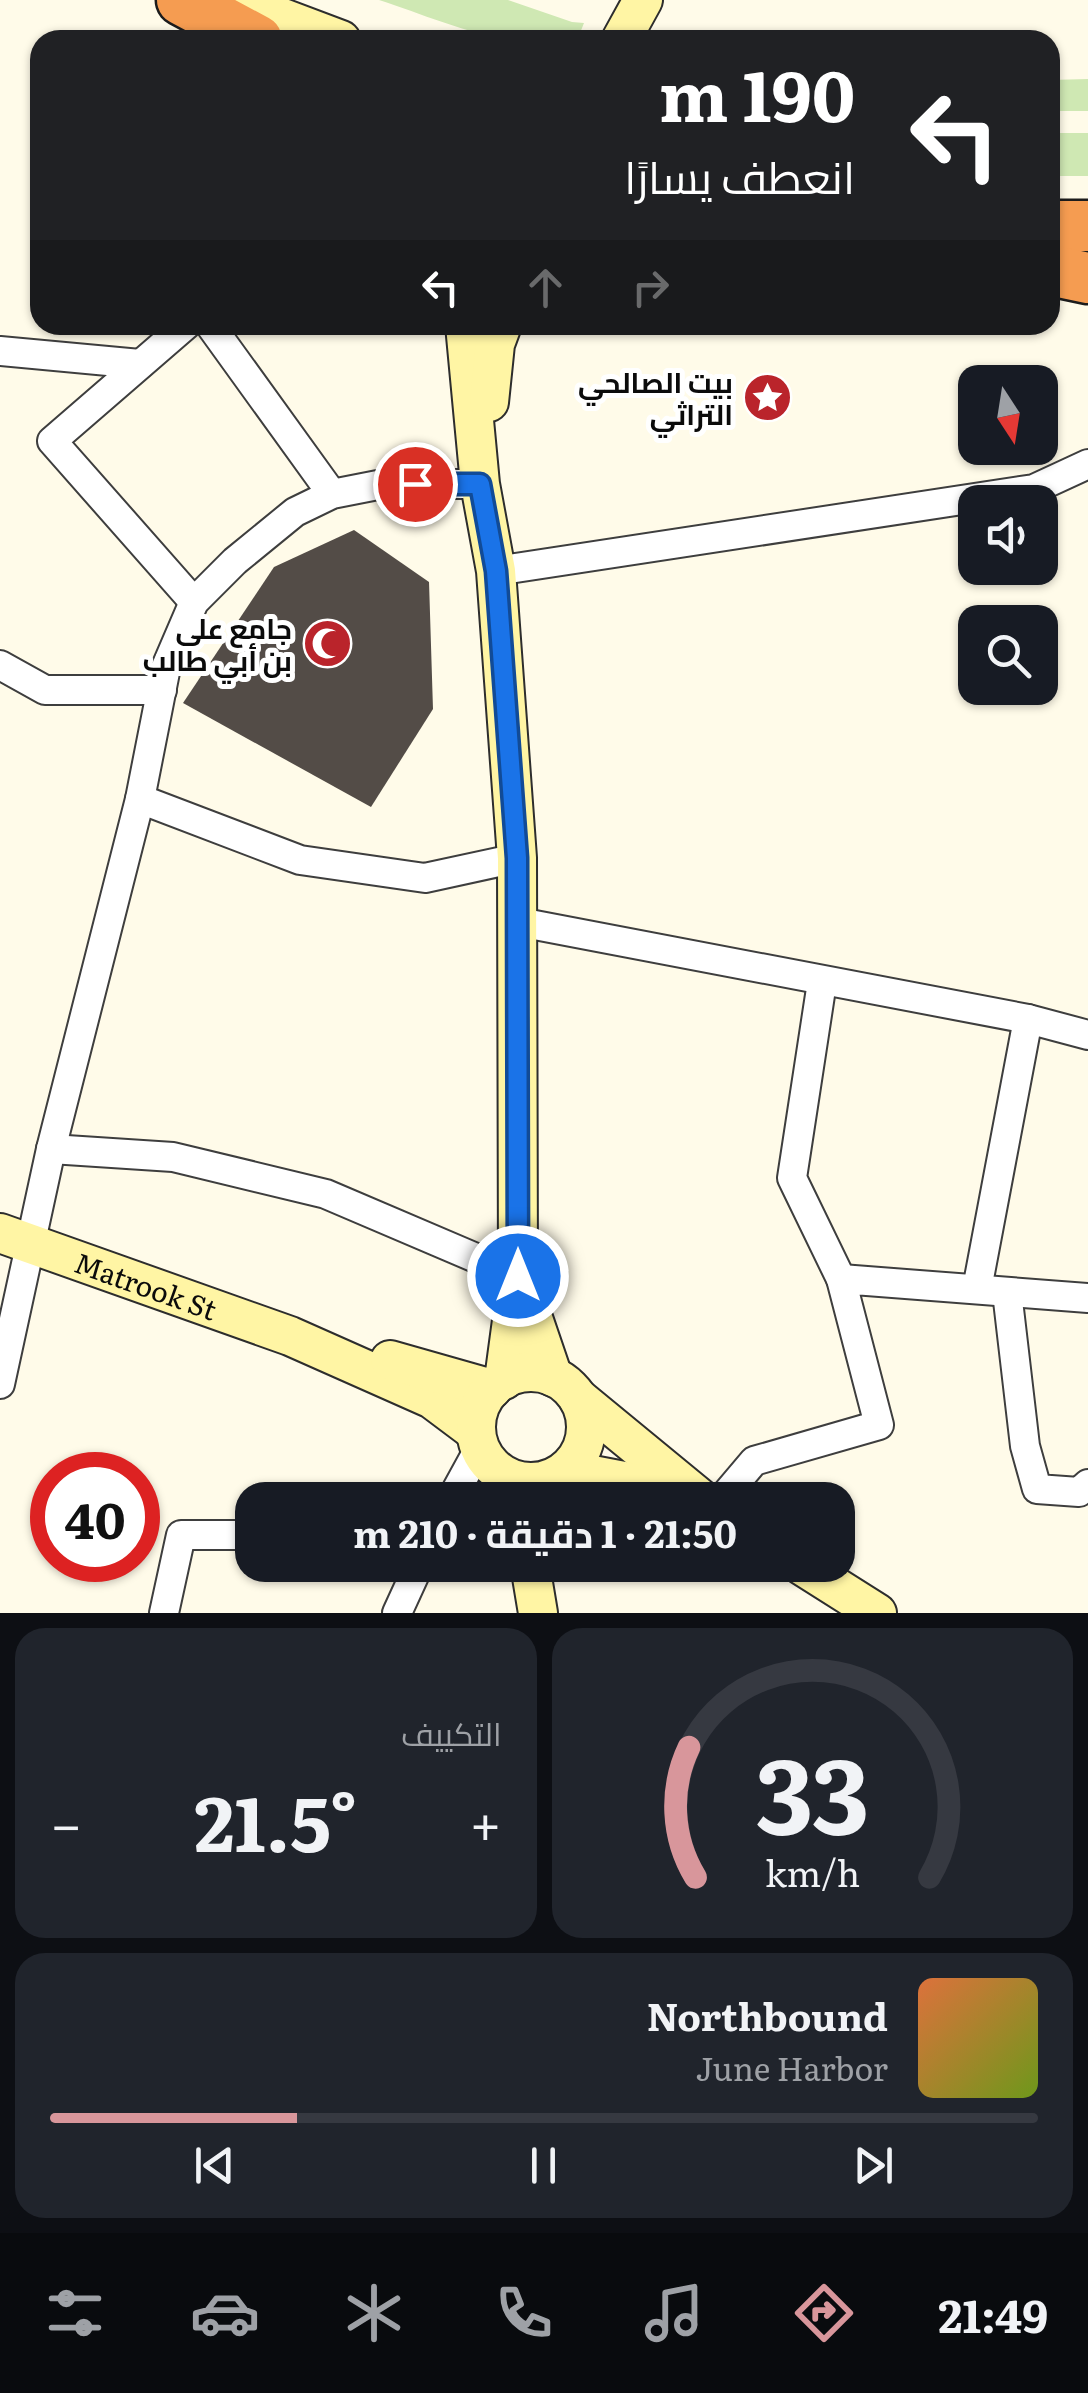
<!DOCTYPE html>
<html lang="ar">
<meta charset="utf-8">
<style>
:root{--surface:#171b24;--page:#20242c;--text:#f1f3f6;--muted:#9ea1a6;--line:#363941;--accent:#d8969b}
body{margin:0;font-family:Literata,Cairo,serif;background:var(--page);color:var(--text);direction:rtl;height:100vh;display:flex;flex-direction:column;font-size:38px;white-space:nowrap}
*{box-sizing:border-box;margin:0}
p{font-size:32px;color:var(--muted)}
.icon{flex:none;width:55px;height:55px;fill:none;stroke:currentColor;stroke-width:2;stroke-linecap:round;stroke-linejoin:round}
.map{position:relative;height:1613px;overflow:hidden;direction:ltr}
.side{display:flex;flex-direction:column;gap:15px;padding:15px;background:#0d0f14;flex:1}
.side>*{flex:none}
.guide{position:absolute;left:30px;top:30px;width:1030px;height:305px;border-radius:30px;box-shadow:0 2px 8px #0004;direction:rtl;background:#202124;color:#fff;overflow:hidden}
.needle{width:65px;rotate:168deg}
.buttons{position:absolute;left:958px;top:365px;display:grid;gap:20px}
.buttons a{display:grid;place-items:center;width:100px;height:100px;border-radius:20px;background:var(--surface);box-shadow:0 2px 8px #0004;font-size:50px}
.speed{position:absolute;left:30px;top:1452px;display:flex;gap:20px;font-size:50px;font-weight:700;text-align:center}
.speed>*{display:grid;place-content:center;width:130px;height:130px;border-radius:50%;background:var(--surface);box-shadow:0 2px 8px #0004;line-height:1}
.speed .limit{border:15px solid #d22;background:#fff;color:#111}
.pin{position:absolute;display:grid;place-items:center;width:85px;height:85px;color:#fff;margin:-42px;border:5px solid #fff;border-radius:50%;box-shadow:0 2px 10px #0007}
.me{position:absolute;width:110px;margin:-55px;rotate:0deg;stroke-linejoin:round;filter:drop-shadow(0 0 8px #0008)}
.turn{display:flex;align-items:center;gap:35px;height:210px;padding:0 40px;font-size:45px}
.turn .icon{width:130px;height:130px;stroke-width:2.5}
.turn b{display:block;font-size:70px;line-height:85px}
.lanes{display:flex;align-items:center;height:95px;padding:0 40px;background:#0003;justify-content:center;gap:50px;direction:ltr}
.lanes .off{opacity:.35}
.big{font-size:75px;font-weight:700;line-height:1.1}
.side .card{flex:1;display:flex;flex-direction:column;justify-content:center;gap:15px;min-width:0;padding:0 35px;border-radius:30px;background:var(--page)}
.side .dial{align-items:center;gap:0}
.dial svg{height:260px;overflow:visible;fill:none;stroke:var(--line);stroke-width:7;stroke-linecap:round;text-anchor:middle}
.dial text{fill:var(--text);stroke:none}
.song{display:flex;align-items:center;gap:30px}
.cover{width:120px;height:120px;border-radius:15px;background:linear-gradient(135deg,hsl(20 70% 55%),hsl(80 70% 35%))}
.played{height:10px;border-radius:5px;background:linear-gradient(90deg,var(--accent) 25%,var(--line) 25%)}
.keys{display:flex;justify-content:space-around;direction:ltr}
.heat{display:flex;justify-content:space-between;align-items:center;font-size:55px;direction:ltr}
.side .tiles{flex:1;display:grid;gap:15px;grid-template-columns:1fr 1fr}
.card:last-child{grid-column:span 2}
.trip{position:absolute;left:235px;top:1482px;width:620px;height:100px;border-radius:30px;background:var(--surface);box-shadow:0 2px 8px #0004;font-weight:700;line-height:100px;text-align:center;direction:rtl}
.menu{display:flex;height:160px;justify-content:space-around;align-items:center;background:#090b0e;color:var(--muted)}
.menu .icon{width:70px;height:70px}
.menu .current{color:var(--accent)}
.menu b{font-size:45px;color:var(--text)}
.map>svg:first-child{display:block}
.green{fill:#cfe8b3}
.building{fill:#534c47}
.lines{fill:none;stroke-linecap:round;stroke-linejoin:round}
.street-casing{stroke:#3e3e3e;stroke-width:32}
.secondary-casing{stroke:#2d2d2d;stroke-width:42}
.highway-casing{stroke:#1c1c1c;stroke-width:55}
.street{stroke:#fff;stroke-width:28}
.secondary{stroke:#fff5a4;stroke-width:38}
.highway{stroke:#f59c51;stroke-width:50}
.route-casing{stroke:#114b97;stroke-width:25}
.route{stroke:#1a73e8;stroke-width:18}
.labels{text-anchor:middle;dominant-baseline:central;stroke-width:10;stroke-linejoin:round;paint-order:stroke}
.poi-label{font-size:28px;font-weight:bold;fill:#0b0b0b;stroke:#fff;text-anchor:end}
.street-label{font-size:28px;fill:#0b0b0b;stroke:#fff}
</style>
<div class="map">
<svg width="1088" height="1613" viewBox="0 0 1088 1613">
<rect width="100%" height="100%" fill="#fffbe9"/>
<!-- green -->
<g class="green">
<path d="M379,0h129l64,22 12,1 -4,10c-66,24 -138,-13 -201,-33z"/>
<path d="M1088,79v32h-38v-31z"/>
<rect x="1050" y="133" width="38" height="43"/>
</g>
<!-- building -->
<path class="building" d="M354,530l75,52 4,127 -62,98 -188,-104 91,-136z"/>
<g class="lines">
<defs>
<g id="street">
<path d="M186,325l-134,116 142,161"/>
<path d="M210,325l122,169"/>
<path d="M0,351l140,13"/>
<path d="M496,571l538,-82 54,-25"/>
<path d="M0,665l45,25h117"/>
<path d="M140,799l160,61 125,18 92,-20"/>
<path d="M519,922l509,97 60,16"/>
<path d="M822,982l-30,196 49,101"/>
<path d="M51,1149l122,8 153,37 192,82"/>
<path d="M977,1289l51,-270"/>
<path d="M1007,1292l18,154 12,43 42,3 9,-8"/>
<path d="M0,1384l51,-235 89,-350 26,-132 28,-65 41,-41 60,-49 37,-18 51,-10h97"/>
<path d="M451,1500l29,-53"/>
<path d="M721,1500l33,-39 125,-36 -38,-146 247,19"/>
<path d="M164,1613l17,-78h71"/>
<path d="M397,1613l22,-48"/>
</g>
<g id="secondary">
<path d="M235,0l106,40"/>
<path d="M621,40l22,-40"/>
<path d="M465,325l15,159 16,87 21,287 1,418 -14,104"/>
<path d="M489,402l6,-58 7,-19"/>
<path id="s1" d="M0,1233l290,103 142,63 44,33"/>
<path d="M521,1283l32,94"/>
<path d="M390,1360l102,29"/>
<circle cx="531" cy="1427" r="55"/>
<path d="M578,1398l124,102"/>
<path d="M566,1470l68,13 51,17"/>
<path d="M530,1565l8,48"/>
<path d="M801,1565l76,48"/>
</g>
<g id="highway">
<path d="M182,0l75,40"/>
<path d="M1050,226h38"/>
<path d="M1050,270l38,8"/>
</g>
</defs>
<!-- street casing -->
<use href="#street" class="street-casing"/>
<!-- secondary casing -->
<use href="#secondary" class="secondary-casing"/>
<!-- highway casing -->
<use href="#highway" class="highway-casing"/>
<!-- street -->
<use href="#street" class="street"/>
<!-- secondary -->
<use href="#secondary" class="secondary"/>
<!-- highway -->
<use href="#highway" class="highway"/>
</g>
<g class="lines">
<defs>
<path id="route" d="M415,484h65l16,87 21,287 1,418"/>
</defs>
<!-- route casing -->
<use href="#route" class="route-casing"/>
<!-- route -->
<use href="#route" class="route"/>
</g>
<!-- icons -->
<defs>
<symbol id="sight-disc" viewBox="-11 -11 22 22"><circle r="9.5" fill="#ba242b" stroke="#fff"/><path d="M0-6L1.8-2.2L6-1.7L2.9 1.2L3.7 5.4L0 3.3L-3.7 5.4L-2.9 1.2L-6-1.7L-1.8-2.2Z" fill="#fff"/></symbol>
<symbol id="mosque-disc" viewBox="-11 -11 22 22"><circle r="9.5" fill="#ba242b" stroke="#fff"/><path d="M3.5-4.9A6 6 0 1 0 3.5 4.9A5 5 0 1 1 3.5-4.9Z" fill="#fff"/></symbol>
</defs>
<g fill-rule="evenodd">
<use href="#sight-disc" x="740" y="370" width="55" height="55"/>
<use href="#mosque-disc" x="300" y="616" width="55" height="55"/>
</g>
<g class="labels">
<!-- poi labels -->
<g class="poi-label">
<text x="733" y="381">بيت الصالحي<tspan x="733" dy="32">التراثي</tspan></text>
<text x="292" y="627">جامع علي<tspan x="292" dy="32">بن أبي طالب</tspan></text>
</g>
<!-- street labels -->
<g class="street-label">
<text stroke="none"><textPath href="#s1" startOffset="155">Matrook St</textPath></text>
</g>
</g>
</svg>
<div class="buttons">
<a><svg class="needle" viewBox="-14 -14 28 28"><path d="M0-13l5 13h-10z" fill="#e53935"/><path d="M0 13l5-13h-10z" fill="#9ea1a6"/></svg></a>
<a><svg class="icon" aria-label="sound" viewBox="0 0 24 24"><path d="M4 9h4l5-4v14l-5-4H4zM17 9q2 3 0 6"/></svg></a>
<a><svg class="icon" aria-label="search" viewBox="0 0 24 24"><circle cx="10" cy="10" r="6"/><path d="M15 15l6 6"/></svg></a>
</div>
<div class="speed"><div class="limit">40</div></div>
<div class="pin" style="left:415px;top:484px;background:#d93025"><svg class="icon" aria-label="arrive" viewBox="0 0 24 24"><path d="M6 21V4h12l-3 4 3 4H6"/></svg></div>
<svg class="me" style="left:518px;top:1276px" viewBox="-20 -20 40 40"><circle r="17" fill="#1a73e8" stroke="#fff" stroke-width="3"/><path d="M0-11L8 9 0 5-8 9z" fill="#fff"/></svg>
<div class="trip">21:50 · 1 دقيقة · 210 m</div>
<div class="guide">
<div class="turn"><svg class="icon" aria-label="left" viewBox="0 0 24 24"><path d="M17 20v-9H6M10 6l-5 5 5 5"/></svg><div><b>190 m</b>انعطف يسارًا</div></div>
<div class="lanes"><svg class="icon" aria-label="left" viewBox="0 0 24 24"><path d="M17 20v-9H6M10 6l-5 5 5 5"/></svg><svg class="icon off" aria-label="ahead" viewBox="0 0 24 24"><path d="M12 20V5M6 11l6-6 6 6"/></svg><svg class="icon off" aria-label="right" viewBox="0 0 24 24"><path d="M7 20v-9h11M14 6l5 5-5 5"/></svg></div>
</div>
</div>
<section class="side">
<div class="tiles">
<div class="card dial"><svg viewBox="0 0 100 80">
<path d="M14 69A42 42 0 1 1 86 69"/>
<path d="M14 69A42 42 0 0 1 12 29" stroke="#d8969b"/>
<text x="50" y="56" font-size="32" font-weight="700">33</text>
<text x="50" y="72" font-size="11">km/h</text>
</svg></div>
<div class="card"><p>التكييف</p>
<div class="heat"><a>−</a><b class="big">21.5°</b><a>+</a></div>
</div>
<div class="card">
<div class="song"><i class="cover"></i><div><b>Northbound</b><p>June Harbor</p></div></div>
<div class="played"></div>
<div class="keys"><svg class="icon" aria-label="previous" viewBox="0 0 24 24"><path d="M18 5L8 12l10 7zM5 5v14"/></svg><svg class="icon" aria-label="pause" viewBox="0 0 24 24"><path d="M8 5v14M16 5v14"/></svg><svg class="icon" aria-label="next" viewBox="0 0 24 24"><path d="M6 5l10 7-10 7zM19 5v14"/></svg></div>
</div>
</div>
</section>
<nav class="menu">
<b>21:49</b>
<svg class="icon current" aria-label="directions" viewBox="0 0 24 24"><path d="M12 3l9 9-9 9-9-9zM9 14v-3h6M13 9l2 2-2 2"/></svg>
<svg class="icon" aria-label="music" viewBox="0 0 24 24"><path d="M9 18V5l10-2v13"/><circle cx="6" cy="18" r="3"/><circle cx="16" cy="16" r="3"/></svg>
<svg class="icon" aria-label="phone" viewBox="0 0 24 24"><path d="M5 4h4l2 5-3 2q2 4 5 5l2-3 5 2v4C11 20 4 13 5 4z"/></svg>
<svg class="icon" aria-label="climate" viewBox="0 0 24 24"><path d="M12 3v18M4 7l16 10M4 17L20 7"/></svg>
<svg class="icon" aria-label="car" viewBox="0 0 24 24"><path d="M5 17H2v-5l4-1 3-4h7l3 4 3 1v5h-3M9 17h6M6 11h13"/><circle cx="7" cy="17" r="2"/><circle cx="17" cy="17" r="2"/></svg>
<svg class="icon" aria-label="filters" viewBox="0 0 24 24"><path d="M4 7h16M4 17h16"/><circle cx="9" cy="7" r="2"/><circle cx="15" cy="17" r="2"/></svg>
</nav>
